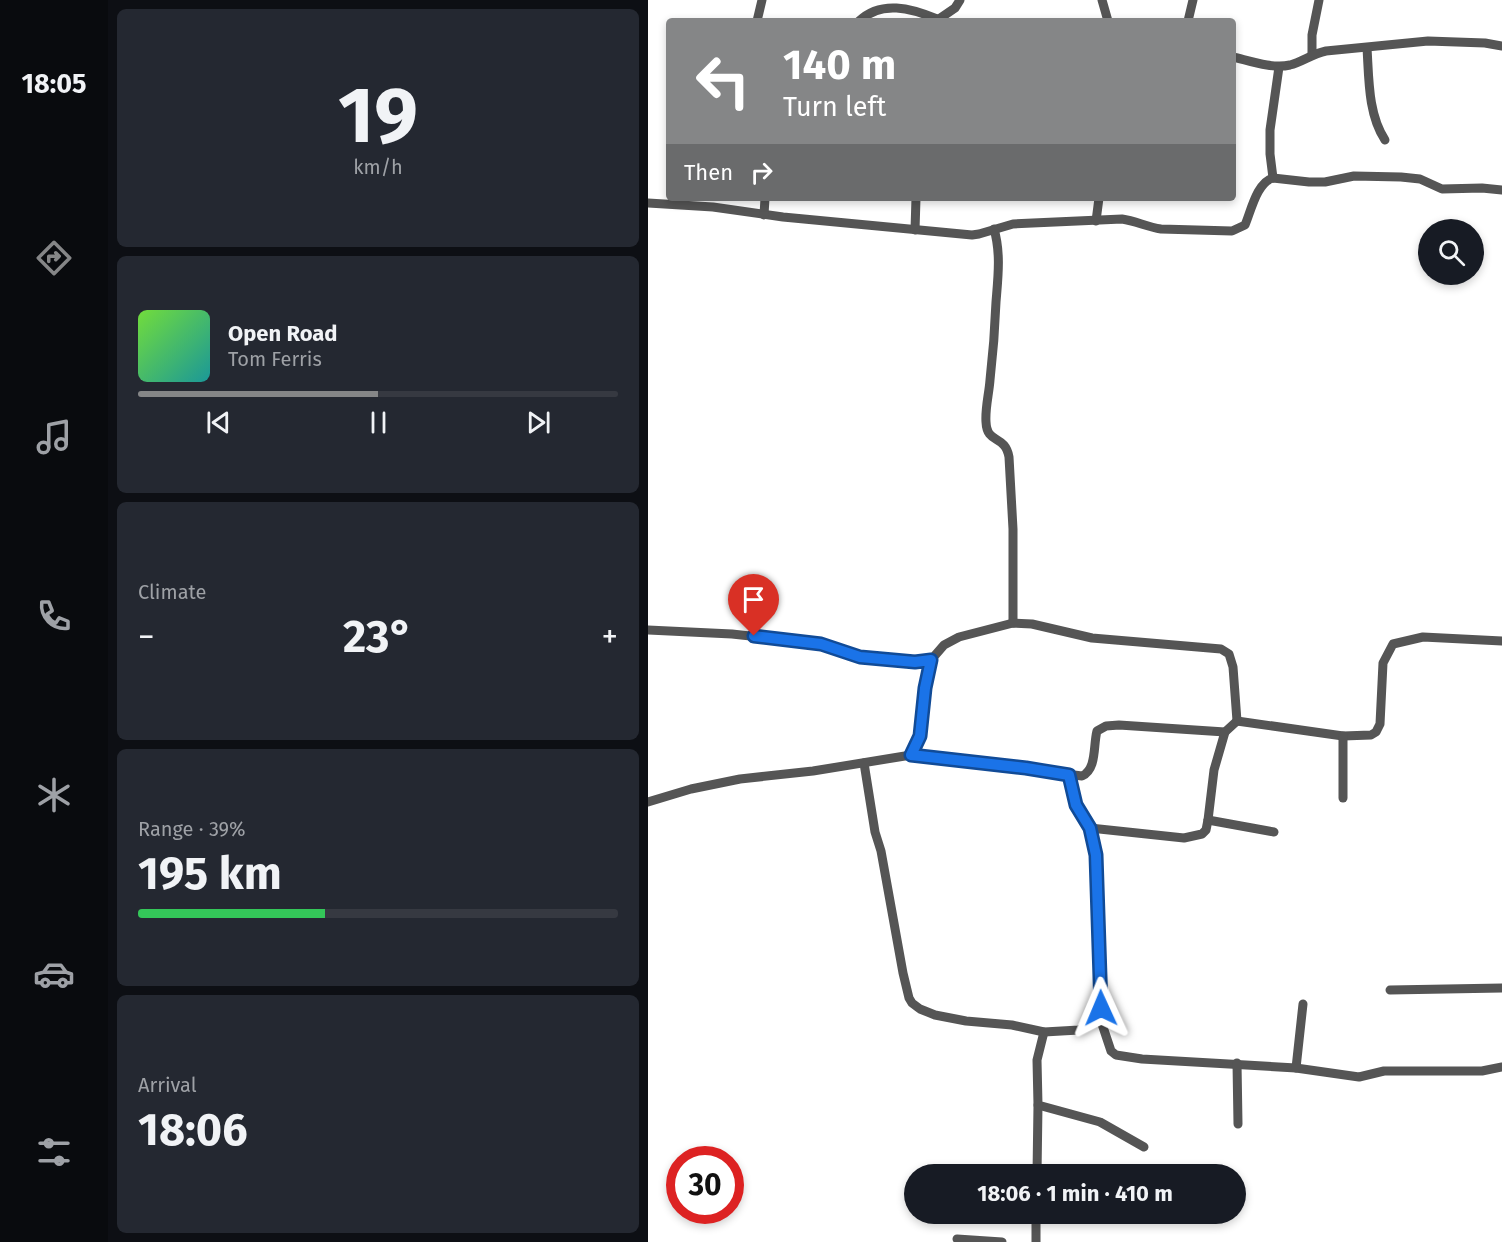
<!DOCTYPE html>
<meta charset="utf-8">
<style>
:root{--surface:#171b24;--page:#242831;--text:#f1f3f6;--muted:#9ea1a6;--line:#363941;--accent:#858687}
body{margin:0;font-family:"Fira Sans",sans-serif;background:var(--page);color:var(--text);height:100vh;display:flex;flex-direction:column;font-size:22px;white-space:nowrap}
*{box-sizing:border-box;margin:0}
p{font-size:20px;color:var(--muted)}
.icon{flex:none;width:33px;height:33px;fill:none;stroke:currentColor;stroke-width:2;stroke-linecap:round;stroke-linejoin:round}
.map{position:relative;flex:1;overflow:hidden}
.details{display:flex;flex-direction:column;gap:9px;padding:9px;background:#0d0f14;width:540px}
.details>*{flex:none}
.top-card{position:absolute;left:18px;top:18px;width:570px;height:183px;border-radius:6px;box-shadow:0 3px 9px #0003;background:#858687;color:#fff;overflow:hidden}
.tools{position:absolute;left:770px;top:219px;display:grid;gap:12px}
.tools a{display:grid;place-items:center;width:66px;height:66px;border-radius:50%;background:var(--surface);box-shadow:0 3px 9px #0003;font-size:30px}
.speed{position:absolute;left:18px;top:1146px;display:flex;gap:12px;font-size:30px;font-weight:700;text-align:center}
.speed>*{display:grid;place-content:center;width:78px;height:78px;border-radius:50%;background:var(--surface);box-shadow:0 3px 9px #0003;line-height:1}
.speed .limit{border:9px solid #d22;background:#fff;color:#111}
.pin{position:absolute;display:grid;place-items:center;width:51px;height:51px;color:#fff;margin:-62px -26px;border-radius:50% 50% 50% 0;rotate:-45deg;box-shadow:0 0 6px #0007}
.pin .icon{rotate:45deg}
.me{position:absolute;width:66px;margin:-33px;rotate:359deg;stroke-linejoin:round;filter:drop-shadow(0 0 4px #0008)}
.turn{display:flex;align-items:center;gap:21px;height:126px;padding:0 18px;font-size:27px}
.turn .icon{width:78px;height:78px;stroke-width:2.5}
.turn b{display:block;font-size:42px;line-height:51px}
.then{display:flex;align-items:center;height:57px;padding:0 18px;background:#0003;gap:12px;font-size:22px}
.big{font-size:45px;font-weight:700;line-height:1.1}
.details .tile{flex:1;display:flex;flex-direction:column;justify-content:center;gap:9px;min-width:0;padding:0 21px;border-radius:9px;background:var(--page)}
.details .dial{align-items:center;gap:0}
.dial b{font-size:78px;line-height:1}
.song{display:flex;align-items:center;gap:18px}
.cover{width:72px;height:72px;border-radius:9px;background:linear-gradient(135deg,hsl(100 70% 55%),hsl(180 70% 35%))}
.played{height:6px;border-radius:3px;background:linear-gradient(90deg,var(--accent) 50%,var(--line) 50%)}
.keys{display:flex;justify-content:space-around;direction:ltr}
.heat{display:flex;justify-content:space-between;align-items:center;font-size:33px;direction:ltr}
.charge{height:9px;border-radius:4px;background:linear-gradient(90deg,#34c759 39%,var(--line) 0)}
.trip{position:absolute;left:256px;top:1164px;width:342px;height:60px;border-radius:30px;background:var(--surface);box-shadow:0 3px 9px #0003;font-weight:700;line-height:60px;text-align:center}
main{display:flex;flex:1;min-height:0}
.tab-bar{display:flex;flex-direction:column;width:108px;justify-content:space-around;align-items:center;background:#090b0e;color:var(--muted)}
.tab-bar .icon{width:42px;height:42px}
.tab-bar .current{color:var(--accent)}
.tab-bar b{font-size:27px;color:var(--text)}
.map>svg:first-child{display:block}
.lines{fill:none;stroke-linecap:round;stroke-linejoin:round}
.minor{stroke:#555;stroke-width:9}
.route-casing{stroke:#114b97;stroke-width:15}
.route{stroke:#1a73e8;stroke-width:10}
</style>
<main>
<nav class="tab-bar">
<b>18:05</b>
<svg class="icon current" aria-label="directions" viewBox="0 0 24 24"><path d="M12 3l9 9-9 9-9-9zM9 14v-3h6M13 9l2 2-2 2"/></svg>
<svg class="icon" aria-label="music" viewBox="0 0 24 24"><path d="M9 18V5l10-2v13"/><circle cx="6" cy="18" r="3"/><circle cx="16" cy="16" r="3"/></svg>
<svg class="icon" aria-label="phone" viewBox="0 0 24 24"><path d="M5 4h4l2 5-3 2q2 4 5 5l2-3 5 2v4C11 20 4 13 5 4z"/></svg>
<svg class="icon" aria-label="climate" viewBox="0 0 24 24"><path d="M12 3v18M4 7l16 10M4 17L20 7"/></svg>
<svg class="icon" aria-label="car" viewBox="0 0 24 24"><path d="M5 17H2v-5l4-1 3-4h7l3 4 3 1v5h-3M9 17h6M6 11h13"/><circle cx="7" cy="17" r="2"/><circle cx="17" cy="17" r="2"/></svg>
<svg class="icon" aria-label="filters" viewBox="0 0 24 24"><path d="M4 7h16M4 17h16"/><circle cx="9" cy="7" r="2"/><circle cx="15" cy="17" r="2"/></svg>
</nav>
<section class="details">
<div class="tile dial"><b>19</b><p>km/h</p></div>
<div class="tile">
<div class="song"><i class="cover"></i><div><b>Open Road</b><p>Tom Ferris</p></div></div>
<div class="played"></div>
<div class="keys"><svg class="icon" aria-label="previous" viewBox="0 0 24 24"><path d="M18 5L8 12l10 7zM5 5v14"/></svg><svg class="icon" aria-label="pause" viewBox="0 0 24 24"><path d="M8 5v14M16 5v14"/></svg><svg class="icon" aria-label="next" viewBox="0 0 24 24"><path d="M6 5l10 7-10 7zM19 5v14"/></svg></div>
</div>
<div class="tile"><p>Climate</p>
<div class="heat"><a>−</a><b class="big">23°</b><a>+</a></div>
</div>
<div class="tile"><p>Range · 39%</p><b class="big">195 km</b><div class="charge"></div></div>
<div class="tile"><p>Arrival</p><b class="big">18:06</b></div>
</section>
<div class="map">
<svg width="854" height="1242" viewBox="0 0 854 1242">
<rect width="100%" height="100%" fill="#fff"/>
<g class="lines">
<!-- minor -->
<g class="minor">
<path d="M454,0l6,21"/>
<path d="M109,21l5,-21"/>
<path d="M211,21c22,-21 52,-13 78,-2"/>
<path d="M288,21l19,-13 5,-8"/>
<path d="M540,21l5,-21"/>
<path d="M719,48c2,31 1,66 18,92"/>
<path d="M664,54v-19l7,-35"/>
<path d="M585,57c17,4 39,12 57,8 12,-3 22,-11 36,-14l102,-10 57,2 17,3"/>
<path d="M625,178l-3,-24v-24l9,-63"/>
<path d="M0,203l65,4 70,10 189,18 7,-1 34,-10 109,-5c14,2 25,8 39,10l71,2 13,-6c6,-14 12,-43 28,-47l36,4h16l29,-6 47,1 19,2 22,10 40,-1 20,2"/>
<path d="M116,215l1,-17"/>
<path d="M448,221l3,-23"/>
<path d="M346,229c7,24 4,48 2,73 -1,26 -3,52 -6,78 -1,14 -5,28 -4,42 1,23 19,12 23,35l4,72v94"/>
<path d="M267,230l1,-32"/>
<path d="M0,630l84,4 89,10 39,13 55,5 16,-2"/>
<path d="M589,721l106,15 28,-1 5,-3 4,-8 3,-61 10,-19 30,-7 79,4"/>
<path d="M695,736v62"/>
<path d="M263,755l9,-19 5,-48 6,-28 13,-15 15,-8 54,-14 19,1 60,14 129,11 8,5 4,13 4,54"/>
<path d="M216,763l11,69 6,19 22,122 6,25 3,5 8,6 15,6 31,6 46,4 32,7 35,-2 21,-12 11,33 5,4 26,4 154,9 63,9 25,-6h98l20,-4"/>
<path d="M421,775l7,30 14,23 6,27 3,42 1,121"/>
<path d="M0,802l43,-13 49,-10 73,-8 98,-16 171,21c15,-7 11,-30 15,-45l9,-5 13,-1 106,7 12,-11"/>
<path d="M560,820l66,12"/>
<path d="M442,828l94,10 18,-4 4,-4 2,-10 6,-50 11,-38"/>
<path d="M742,990l112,-2"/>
<path d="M396,1032l-7,28 1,45 62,17 44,25"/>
<path d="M589,1063l1,61"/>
<path d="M648,1068l7,-64"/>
<path d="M389,1174l1,-69"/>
<path d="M309,1239l45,3"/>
<path d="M388,1242v-28"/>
</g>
</g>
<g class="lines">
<defs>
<path id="route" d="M106,636l67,8 39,13 55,5 16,-2 -6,28 -5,48 -9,19 115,13 43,7 7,30 14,23 6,27 5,153"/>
</defs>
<!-- route casing -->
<use href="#route" class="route-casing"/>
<!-- route -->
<use href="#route" class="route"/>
</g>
</svg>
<div class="tools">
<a><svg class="icon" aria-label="search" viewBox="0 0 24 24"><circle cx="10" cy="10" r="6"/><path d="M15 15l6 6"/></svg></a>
</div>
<div class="speed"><div class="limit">30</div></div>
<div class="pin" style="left:106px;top:636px;background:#d93025"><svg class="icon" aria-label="arrive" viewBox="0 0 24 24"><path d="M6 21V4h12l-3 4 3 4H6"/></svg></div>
<svg class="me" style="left:453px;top:1008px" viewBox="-20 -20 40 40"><path d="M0-17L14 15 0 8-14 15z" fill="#1a73e8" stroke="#fff" stroke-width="4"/></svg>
<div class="trip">18:06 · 1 min · 410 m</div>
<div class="top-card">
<div class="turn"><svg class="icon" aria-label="left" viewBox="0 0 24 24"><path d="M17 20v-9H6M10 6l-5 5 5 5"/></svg><div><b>140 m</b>Turn left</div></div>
<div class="then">Then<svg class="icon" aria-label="right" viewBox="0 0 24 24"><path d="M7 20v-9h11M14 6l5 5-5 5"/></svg></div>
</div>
</div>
</main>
